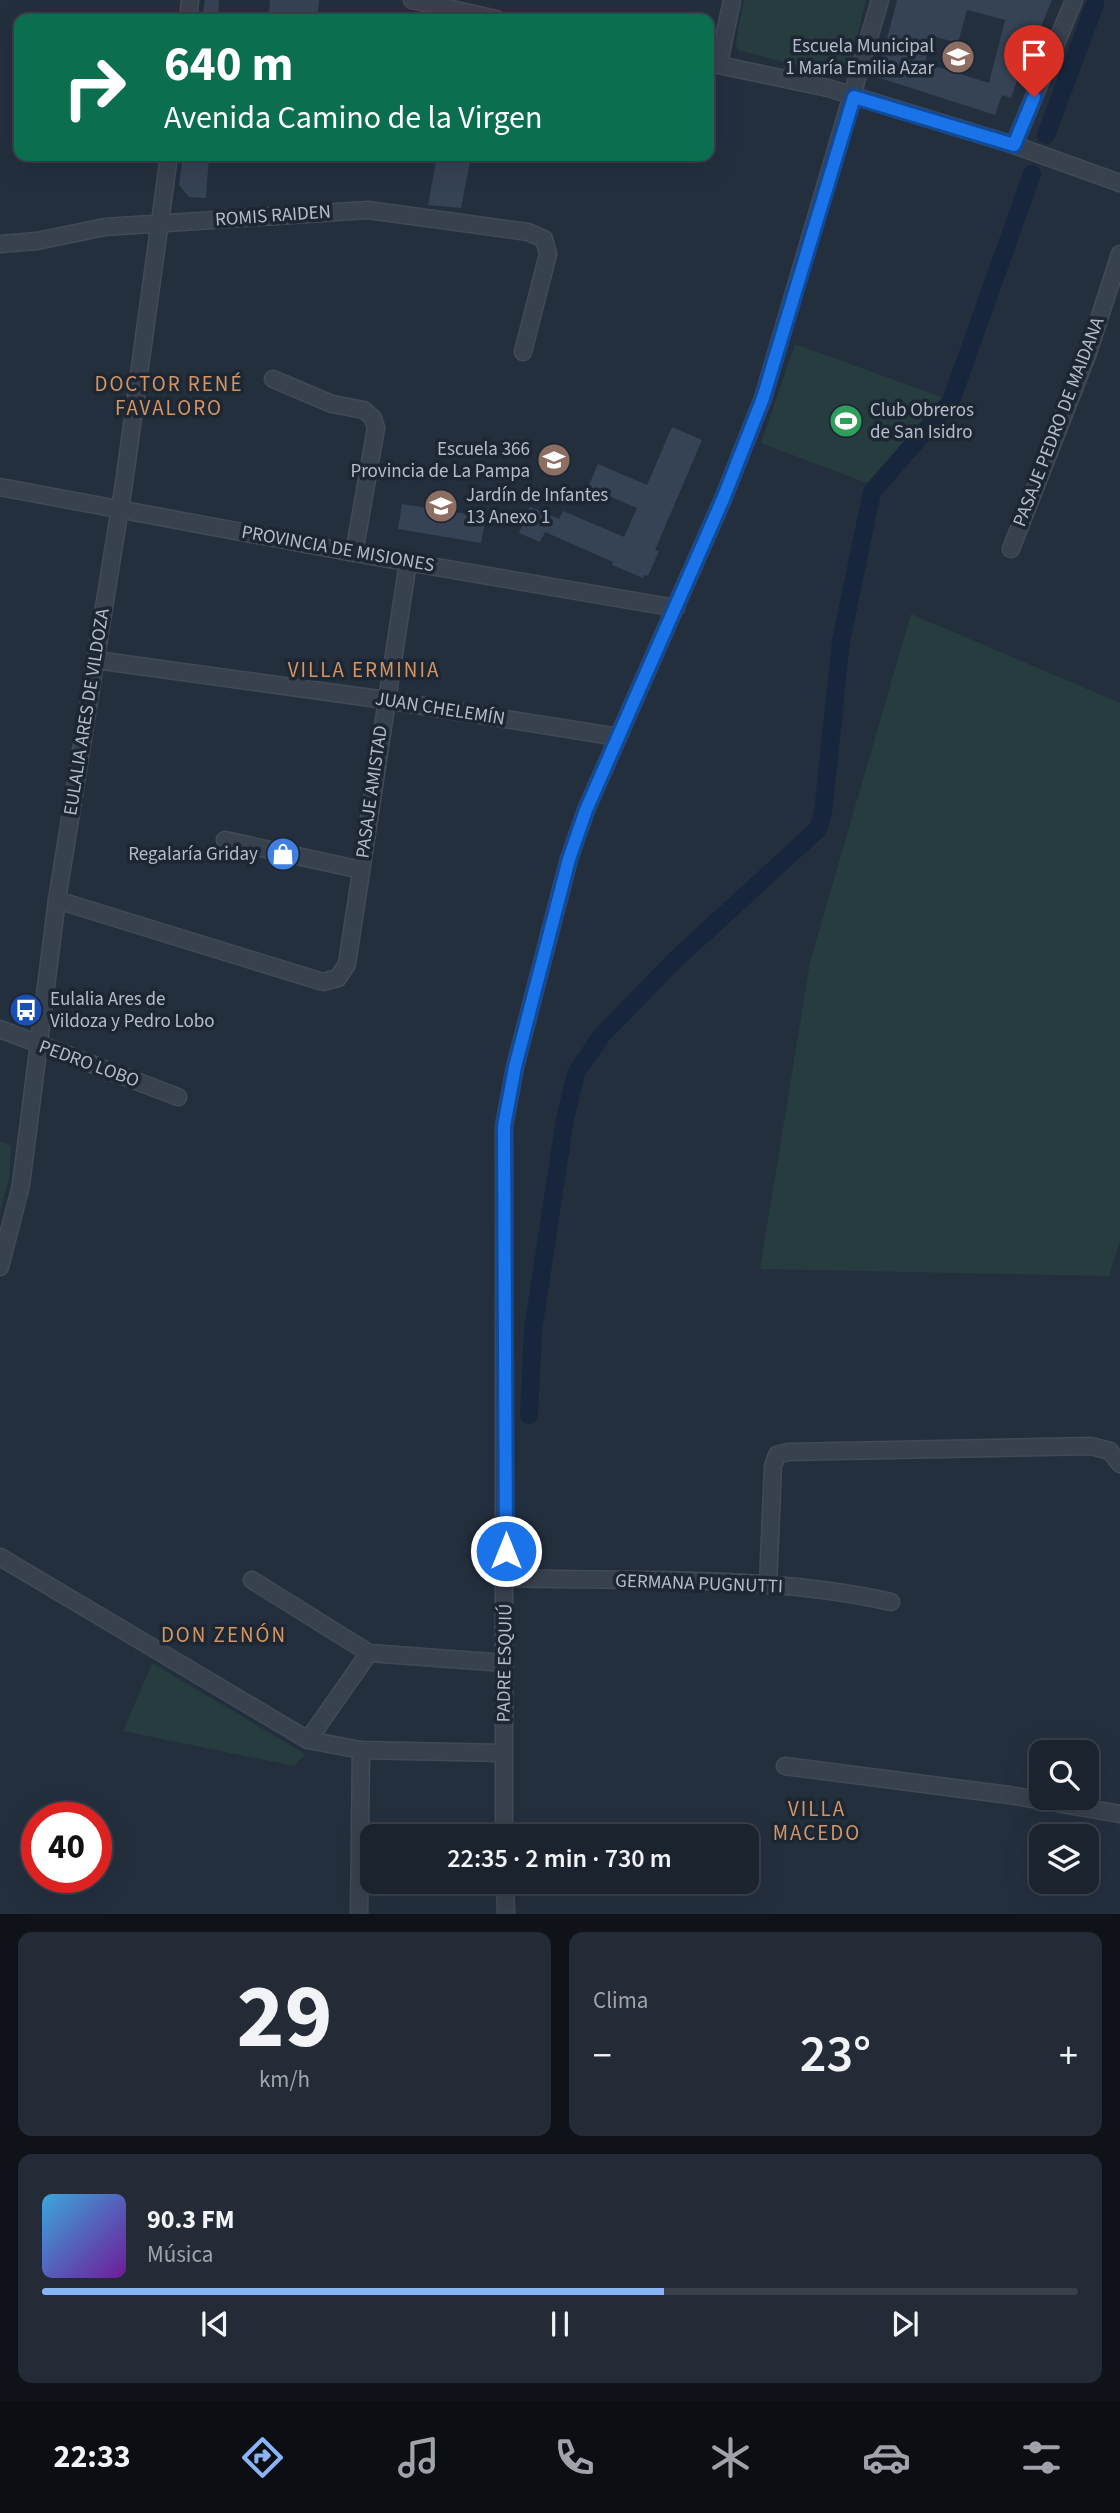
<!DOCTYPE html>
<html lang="es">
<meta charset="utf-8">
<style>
:root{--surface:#1b232e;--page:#242b36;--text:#f1f3f6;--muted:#a0a4aa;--line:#39404a;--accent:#8ab4f8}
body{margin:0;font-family:"Source Sans 3",sans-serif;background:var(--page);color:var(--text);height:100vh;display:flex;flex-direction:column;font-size:26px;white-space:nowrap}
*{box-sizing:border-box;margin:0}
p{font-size:23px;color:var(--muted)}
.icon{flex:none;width:38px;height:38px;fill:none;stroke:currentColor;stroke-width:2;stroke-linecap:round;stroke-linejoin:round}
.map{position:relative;height:1914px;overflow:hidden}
.drawer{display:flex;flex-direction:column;gap:18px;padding:18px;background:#0f1319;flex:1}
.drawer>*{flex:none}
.top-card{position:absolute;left:14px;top:14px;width:700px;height:147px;border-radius:14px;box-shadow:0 7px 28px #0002,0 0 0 2px var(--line);background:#0b6e4f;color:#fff;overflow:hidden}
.fabs{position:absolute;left:1029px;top:1740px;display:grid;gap:14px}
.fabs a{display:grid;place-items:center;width:70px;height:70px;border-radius:14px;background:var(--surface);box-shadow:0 7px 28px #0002,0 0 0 2px var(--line);font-size:35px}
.speed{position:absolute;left:21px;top:1802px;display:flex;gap:14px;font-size:35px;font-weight:700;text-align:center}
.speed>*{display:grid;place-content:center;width:91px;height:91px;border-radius:50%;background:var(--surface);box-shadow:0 7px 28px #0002,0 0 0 2px var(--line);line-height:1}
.speed .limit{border:10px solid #d22;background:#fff;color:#111}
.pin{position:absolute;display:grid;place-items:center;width:60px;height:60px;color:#fff;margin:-72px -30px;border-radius:50% 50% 50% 0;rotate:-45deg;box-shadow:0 0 7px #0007}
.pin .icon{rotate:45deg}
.me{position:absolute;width:77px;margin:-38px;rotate:0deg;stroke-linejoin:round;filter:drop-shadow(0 0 5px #0008)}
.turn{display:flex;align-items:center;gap:24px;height:147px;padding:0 35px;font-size:32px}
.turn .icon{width:91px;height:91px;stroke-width:2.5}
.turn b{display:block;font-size:49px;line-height:60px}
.big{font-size:52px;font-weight:600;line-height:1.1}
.drawer .card{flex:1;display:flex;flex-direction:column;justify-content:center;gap:10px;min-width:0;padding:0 24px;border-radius:14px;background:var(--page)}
.drawer .dial{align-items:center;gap:0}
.dial b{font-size:91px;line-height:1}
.song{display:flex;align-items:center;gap:21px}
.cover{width:84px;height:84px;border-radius:10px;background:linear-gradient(135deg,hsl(200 70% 55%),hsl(280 70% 35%))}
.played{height:7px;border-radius:4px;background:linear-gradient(90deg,var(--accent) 60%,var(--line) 60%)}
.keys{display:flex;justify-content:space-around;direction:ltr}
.heat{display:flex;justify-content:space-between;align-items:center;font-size:38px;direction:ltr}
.drawer .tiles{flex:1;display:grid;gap:18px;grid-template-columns:1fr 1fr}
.card:last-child{grid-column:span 2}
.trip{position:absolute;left:360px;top:1824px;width:399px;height:70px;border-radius:14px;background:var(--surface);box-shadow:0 7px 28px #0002,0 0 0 2px var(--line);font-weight:600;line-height:70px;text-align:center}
.tabs{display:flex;height:112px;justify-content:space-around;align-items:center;background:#0b0e12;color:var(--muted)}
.tabs .icon{width:49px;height:49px}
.tabs .active{color:var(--accent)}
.tabs b{font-size:32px;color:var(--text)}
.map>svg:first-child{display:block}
.green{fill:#263c3f}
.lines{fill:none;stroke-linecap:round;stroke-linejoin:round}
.canal{stroke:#17263c;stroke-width:18}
.building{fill:#364354;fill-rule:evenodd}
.minor-casing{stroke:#414a57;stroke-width:19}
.minor{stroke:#38414e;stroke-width:16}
.route-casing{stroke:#114b97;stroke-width:18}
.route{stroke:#1a73e8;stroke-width:12}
.labels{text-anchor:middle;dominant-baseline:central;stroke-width:7;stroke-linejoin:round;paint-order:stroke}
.poi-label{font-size:19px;fill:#b4bcc9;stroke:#1d2633;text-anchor:end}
.street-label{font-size:19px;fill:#b4bcc9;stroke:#1d2633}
.neighbourhood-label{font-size:21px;letter-spacing:2px;fill:#d59563;stroke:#1d2633}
</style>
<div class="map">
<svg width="1120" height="1915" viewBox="0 0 1120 1915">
<rect width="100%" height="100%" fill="#242f3e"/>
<!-- green -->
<g class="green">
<path d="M744,0h122l-15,63 -6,10 -10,2 -98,-25 -1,-10z"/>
<path d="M795,344l149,54 -77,85 -106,-40z"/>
<path d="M911,614l209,89v538l-11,35 -349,-7 50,-307z"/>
<path d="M0,1141l11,5 -2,33 -9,33z"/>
<path d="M152,1663l153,91 -11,12 -171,-35z"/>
</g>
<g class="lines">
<!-- canal -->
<g class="canal">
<path d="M1046,135l49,-131"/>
<path d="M529,1415l4,-85 32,-211 11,-46 26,-38 73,-75 143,-131 5,-16 18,-172 31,-149 79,-91 81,-227"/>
</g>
</g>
<!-- building -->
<g class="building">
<path d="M205,0h14l-1,19h-16z"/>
<path d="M270,0h49l-2,19h-49z"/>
<path d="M897,0h155l-24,58 -3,-1 -14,41 -9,-3 -7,20 -118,-38zM967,10l38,10 -16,63 -64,-20 7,-27 26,7z"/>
<path d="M183,156h26l-3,42 -17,-1 -10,-12z"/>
<path d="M437,156h34l-10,52 -33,-3z"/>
<path d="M672,427l30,13 -47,110 4,1 -11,25 -4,-1 -1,3 -31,-13 1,-3 -68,-30 -5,10 -21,-9 11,-26 29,12 4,-8 61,26 13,-29 -49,-21 10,-23 49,21z"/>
<path d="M402,504l84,13 -5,26 -83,-14z"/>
</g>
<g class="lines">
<defs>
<g id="minor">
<path d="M412,0l84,19"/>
<path d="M188,19l2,-19"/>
<path d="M709,63l119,25 186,57 106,38"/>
<path d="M719,63l13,-63"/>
<path d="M1014,145l60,-145"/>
<path d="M0,244l37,-3 68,-14 263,-17 160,22 16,7 4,15 -25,98"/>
<path d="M273,379l59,25 32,6 9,8 3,10 -22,125"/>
<path d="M0,487l354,66 322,55"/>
<path d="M1011,549l77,-196 32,-99"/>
<path d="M96,660l290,40 232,37"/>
<path d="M225,840l136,30"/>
<path d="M57,900l266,82 15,-4 9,-14 61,-402"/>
<path d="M0,1029l178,68"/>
<path d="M0,1267l21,-82 36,-285 67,-417 45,-327"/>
<path d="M0,1557l308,183 53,10 142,3"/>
<path d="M506,1578c126,4 262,-4 385,24"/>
<path d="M252,1580l117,73 136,10"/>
<path d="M768,1585l5,-119 4,-11 11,-3 303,-6 19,5 10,13"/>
<path d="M308,1740l61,-87"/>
<path d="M785,1766l224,29 111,19"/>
<path d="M504,1836v-710l11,-59 54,-208 17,-49 137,-311 40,-101 117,-398"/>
<path d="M505,1881l1,34"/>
<path d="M359,1915l2,-165"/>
</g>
</defs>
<!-- minor casing -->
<use href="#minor" class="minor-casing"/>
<!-- minor -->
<use href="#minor" class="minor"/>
</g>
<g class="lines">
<defs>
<path id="route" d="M506,1551l-2,-425 11,-59 54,-208 17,-49 137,-311 40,-101 91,-301 160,48 20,-48"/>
</defs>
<!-- route casing -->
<use href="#route" class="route-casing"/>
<!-- route -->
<use href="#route" class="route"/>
</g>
<!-- icons -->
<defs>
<symbol id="school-disc" viewBox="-11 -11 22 22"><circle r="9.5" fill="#8d6e63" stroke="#1d2633"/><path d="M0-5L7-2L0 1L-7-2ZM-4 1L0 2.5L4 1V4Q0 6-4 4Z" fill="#fff"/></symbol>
<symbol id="stadium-disc" viewBox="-11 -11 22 22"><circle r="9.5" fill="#2e9e5b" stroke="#1d2633"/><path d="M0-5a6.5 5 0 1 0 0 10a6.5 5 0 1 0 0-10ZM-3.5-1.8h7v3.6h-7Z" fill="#fff"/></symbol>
<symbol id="shop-disc" viewBox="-11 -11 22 22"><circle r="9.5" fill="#3f7fe0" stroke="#1d2633"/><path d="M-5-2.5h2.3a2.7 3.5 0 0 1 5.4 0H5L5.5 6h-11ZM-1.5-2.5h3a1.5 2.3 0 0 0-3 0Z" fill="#fff"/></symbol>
<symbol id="bus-disc" viewBox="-11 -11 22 22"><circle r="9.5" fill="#1a4fb4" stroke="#1d2633"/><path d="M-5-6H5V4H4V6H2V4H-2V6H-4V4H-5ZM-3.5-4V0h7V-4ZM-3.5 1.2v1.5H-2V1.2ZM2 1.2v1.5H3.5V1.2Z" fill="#fff"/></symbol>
</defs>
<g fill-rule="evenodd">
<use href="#school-disc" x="939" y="38" width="38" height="38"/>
<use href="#stadium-disc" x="827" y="402" width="38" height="38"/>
<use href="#school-disc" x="535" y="441" width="38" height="38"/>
<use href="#school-disc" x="422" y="487" width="38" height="38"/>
<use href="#shop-disc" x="264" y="835" width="38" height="38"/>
<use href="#bus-disc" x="7" y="991" width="38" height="38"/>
</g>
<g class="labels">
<!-- poi labels -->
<g class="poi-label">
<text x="934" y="46">Escuela Municipal<tspan x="934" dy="22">1 María Emilia Azar</tspan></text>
<text x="870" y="410" text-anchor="start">Club Obreros<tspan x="870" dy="22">de San Isidro</tspan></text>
<text x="530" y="449">Escuela 366<tspan x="530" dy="22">Provincia de La Pampa</tspan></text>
<text x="466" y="495" text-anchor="start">Jardín de Infantes<tspan x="466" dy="22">13 Anexo 1</tspan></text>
<text x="258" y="854">Regalaría Griday</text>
<text x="50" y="999" text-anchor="start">Eulalia Ares de<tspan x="50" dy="22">Vildoza y Pedro Lobo</tspan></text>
</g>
<!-- street labels -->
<g class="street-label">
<text transform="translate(273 216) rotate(-4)">ROMIS RAIDEN</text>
<text transform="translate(1059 422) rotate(-69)">PASAJE PEDRO DE MAIDANA</text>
<text transform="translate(338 549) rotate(10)">PROVINCIA DE MISIONES</text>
<text transform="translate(440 709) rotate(9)">JUAN CHELEMÍN</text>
<text transform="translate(87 712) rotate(-81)">EULALIA ARES DE VILDOZA</text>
<text transform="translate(372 792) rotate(-82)">PASAJE AMISTAD</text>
<text transform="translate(89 1064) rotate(20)">PEDRO LOBO</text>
<text transform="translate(699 1584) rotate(2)">GERMANA PUGNUTTI</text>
<text transform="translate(505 1663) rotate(-89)">PADRE ESQUIÚ</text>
</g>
<!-- neighbourhood labels -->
<g class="neighbourhood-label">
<text x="169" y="384">DOCTOR RENÉ<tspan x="169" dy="24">FAVALORO</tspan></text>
<text x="364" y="670">VILLA ERMINIA</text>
<text x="224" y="1635">DON ZENÓN</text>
<text x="817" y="1809">VILLA<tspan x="817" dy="24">MACEDO</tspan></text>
</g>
</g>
</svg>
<div class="fabs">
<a><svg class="icon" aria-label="search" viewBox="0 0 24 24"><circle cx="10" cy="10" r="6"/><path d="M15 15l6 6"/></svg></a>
<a><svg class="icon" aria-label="layers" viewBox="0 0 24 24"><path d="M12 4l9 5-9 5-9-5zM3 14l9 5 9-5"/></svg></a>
</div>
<div class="speed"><div class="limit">40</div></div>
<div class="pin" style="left:1034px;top:97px;background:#d93025"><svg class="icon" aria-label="arrive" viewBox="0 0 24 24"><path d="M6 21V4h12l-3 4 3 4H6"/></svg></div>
<svg class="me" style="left:506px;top:1551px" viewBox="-20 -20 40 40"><circle r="17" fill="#1a73e8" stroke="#fff" stroke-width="3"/><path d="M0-11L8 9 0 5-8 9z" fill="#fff"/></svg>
<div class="trip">22:35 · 2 min · 730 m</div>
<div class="top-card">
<div class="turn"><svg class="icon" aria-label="right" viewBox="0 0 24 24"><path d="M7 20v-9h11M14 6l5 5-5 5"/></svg><div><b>640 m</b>Avenida Camino de la Virgen</div></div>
</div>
</div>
<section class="drawer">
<div class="tiles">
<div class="card dial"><b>29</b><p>km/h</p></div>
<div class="card"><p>Clima</p>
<div class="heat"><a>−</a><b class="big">23°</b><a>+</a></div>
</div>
<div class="card">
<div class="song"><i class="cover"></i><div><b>90.3 FM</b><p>Música</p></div></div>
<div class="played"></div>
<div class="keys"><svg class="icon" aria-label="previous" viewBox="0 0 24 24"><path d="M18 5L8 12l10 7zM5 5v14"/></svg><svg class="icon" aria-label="pause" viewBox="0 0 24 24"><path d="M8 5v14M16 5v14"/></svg><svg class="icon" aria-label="next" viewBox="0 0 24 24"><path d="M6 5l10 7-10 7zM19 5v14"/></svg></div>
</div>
</div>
</section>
<nav class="tabs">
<b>22:33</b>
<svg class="icon active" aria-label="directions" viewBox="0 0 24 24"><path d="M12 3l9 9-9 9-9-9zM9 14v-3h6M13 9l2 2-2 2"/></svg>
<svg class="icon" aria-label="music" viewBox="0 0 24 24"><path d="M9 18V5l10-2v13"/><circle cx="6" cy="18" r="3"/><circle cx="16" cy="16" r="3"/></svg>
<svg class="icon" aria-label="phone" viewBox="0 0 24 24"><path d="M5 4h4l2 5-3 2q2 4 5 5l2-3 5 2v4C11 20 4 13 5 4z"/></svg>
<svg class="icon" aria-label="climate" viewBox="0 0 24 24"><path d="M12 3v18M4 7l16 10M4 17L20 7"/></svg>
<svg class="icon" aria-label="car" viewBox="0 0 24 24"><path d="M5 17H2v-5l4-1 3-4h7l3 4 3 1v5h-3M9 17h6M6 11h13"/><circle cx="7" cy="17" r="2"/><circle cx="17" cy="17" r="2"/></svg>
<svg class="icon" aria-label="filters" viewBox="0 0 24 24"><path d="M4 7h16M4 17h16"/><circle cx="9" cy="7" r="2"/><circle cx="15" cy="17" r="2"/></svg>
</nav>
